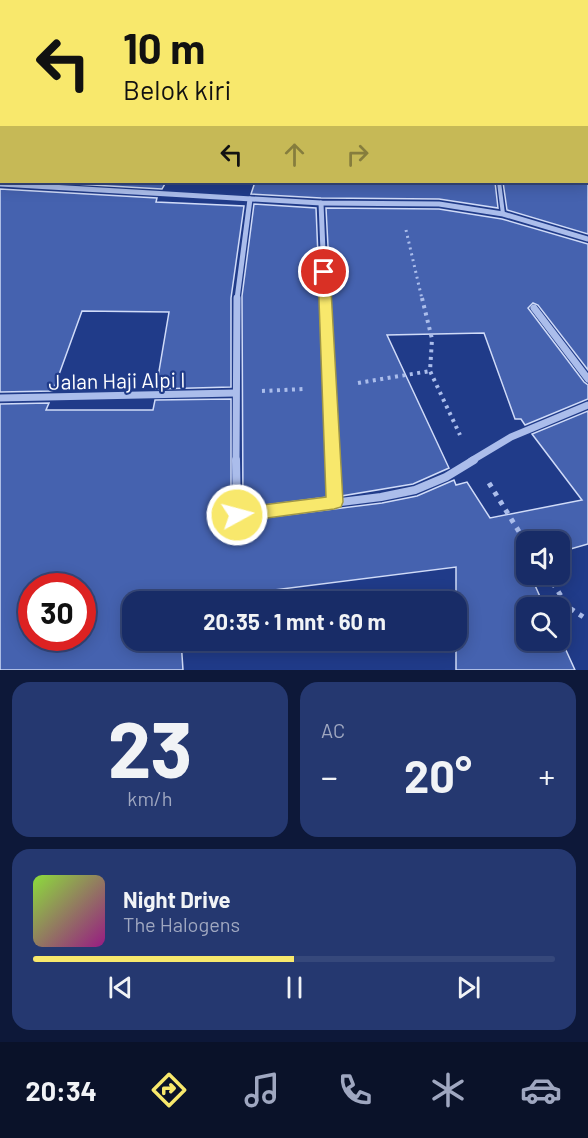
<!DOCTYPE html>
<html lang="id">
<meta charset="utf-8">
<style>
:root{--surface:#182c67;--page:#253870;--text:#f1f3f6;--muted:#9fa7c0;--line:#36487b;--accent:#f8e86c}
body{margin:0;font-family:Barlow,sans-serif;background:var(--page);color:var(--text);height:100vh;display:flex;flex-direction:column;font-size:22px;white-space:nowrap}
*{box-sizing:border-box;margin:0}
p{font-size:20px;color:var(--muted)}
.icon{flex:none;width:33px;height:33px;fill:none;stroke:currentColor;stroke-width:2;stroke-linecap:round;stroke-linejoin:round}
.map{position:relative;height:670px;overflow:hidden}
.panel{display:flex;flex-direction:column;gap:12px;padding:12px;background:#0d1839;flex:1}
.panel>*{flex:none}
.top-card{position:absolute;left:0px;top:0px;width:588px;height:183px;box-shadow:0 3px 15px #0003,0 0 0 2px var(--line);background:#f8e86c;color:#111;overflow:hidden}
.fabs{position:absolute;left:516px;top:531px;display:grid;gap:12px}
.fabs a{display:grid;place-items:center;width:54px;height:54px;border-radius:12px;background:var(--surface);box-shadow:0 3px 15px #0003,0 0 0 2px var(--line);font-size:30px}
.speed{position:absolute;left:18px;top:573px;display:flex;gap:12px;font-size:30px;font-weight:700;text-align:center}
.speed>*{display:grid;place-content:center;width:78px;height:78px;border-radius:50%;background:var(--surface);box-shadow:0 3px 15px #0003,0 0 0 2px var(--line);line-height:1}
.speed .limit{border:9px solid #d22;background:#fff;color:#111}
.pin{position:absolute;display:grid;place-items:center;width:51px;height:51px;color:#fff;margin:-26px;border:3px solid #fff;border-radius:50%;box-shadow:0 2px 6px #0007}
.me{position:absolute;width:66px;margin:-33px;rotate:83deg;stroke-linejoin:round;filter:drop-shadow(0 0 4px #0008)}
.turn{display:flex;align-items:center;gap:21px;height:126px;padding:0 24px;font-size:27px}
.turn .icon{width:78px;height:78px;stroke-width:2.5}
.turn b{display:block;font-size:42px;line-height:51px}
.lanes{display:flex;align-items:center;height:57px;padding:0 24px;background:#0003;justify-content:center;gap:30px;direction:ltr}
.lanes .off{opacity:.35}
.big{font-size:45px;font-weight:700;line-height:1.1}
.panel .tile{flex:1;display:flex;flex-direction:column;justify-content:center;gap:9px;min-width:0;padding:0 21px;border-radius:18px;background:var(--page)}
.panel .dial{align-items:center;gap:0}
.dial b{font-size:78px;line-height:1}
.song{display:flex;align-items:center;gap:18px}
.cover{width:72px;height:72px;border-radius:9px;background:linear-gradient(135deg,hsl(90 70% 55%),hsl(310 70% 35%))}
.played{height:6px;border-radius:3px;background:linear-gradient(90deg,var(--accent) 50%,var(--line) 50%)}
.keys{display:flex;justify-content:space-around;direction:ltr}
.heat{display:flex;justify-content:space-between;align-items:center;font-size:33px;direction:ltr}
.panel .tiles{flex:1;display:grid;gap:12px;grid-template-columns:1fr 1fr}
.tile:last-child{grid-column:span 2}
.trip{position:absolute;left:122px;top:591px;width:345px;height:60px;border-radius:18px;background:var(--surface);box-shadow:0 3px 15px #0003,0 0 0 2px var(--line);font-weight:700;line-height:60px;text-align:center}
.menu{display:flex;height:96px;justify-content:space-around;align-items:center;background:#0a1229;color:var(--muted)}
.menu .icon{width:42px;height:42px}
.menu .selected{color:var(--accent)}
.menu b{font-size:27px;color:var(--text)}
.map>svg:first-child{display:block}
.building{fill:#4562af;stroke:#d0dbf8;stroke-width:1.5;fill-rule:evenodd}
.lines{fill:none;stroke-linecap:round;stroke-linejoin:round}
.path-far2{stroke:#abbdeb;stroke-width:3;stroke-dasharray:2 4;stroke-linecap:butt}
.path-far1{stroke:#abbdeb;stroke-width:4;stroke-dasharray:3 4.5;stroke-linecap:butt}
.path{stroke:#abbdeb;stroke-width:5;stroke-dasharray:4.5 6;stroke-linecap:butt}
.lane{stroke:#abbdeb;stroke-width:4}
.street-far2{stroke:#abbdeb;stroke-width:5}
.street-far1{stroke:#abbdeb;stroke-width:7}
.street{stroke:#abbdeb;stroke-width:8}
.route{fill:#f8e86c;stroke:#a19746;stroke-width:1.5}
.labels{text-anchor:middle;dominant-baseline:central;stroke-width:4.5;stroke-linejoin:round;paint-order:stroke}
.street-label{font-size:21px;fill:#fff;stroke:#203b89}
</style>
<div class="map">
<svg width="588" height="670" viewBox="0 0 588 670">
<rect width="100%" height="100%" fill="#203b89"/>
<!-- building -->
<g class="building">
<path d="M40,182h126l-4,7z"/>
<path d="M255,182h240l3,26 -59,-9 -118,-1 -70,-4z"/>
<path d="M503,182h85v52l-81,-24z"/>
<path d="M0,189l157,9 -1,4 88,4 -13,92v89l-75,2 13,-77 -87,-1 -29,80 -53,1z"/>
<path d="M254,204l62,4 12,289 -85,11 -1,-212z"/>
<path d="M326,208l113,1 63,10 86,25v126l-50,-65 -5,-2 -5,5 56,74 4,3v14l-63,26 -4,-6h-6l-31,-86 -97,2 62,133 -36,16 -72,12z"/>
<path d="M231,399v116l6,6 145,-18 35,-7 37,-16 2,5 11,-3 23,36 92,-18 -50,-66 56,-23v133l-28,8v-10h-34v19l-3,1 3,12h4l15,34h-19v32h34v-3l15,33h-119v-103l-278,35h-46v38h49l2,30h-183v-266l49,-1 -3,7h107l2,-10zM32,586h50v52h-50z"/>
</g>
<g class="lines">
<!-- path-far2 -->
<path class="path-far2" d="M406,230l16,69"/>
<!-- path-far1 -->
<g class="path-far1">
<path d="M422,298l10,41 -2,32 30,64"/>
<path d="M358,383l72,-12"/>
<path d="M262,391l41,-2"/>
</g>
<!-- path -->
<g class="path">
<path d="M489,483l37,60"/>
<path d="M547,574l21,33 20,13"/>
</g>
<!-- lane -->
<path class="lane" d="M499,182l4,32"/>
<!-- street-far2 -->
<g class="street-far2">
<path d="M0,174l2,-2"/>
<path d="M0,184l321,19 118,1 64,10 85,25"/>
<path d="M321,203l4,96"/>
<path d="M237,299l13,-100"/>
</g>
<!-- street-far1 -->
<g class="street-far1">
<path d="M325,298l8,163"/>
<path d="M534,308l54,71"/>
<path d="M0,398l235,-5"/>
<path d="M236,461l1,-163"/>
<path d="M471,461l40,-24 77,-32"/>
</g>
<!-- street -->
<g class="street">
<path d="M236,460l1,55 144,-18 34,-7 31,-13 28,-17"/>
<path d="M333,460l2,43"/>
</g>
</g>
<!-- route -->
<path class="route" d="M324,268l6,4 13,230 -2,5 -7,2 -97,13 -6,-2 -2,-5 2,-5 6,-2 89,-11 -8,-225z"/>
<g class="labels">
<!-- street labels -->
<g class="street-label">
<text transform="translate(117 380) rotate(-1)">Jalan Haji Alpi I</text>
</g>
</g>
</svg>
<div class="fabs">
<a><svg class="icon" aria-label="sound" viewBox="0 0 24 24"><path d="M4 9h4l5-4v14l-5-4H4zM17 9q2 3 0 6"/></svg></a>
<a><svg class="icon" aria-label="search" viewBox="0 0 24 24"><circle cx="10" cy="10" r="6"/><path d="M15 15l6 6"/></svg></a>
</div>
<div class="speed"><div class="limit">30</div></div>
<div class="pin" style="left:324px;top:272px;background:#d93025"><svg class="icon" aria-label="arrive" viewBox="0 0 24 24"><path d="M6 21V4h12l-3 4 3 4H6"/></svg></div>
<svg class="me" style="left:237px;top:515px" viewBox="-20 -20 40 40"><circle r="17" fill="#f8e86c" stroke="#fff" stroke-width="3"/><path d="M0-11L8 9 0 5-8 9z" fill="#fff"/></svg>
<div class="trip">20:35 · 1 mnt · 60 m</div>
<div class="top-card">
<div class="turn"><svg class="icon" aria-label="left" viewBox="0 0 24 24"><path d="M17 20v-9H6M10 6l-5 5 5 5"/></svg><div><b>10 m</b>Belok kiri</div></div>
<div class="lanes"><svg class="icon" aria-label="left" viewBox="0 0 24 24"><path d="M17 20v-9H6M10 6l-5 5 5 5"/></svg><svg class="icon off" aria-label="ahead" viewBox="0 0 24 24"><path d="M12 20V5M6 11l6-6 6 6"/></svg><svg class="icon off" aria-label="right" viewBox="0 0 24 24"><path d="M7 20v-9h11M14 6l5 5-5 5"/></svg></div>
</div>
</div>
<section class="panel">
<div class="tiles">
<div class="tile dial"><b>23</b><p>km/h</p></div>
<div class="tile"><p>AC</p>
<div class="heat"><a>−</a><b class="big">20°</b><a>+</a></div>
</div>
<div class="tile">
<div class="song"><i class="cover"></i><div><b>Night Drive</b><p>The Halogens</p></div></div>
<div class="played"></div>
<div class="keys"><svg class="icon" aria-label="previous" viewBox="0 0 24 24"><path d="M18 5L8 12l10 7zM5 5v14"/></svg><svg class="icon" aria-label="pause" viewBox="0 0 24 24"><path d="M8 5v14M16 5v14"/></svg><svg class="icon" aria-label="next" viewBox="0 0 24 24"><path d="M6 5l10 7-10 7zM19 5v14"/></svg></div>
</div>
</div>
</section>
<nav class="menu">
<b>20:34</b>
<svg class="icon selected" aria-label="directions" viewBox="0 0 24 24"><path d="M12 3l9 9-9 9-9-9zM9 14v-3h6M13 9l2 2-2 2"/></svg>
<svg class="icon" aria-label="music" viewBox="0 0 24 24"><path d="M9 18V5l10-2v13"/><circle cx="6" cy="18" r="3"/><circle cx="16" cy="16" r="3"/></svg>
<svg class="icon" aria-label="phone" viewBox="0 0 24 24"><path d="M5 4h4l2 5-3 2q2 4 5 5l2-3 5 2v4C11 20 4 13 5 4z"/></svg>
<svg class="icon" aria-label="climate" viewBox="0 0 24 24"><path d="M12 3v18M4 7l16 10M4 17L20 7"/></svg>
<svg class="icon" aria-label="car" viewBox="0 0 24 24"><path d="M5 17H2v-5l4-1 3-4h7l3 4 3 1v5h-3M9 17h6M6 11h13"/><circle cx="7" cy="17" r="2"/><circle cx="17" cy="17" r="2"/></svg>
</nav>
